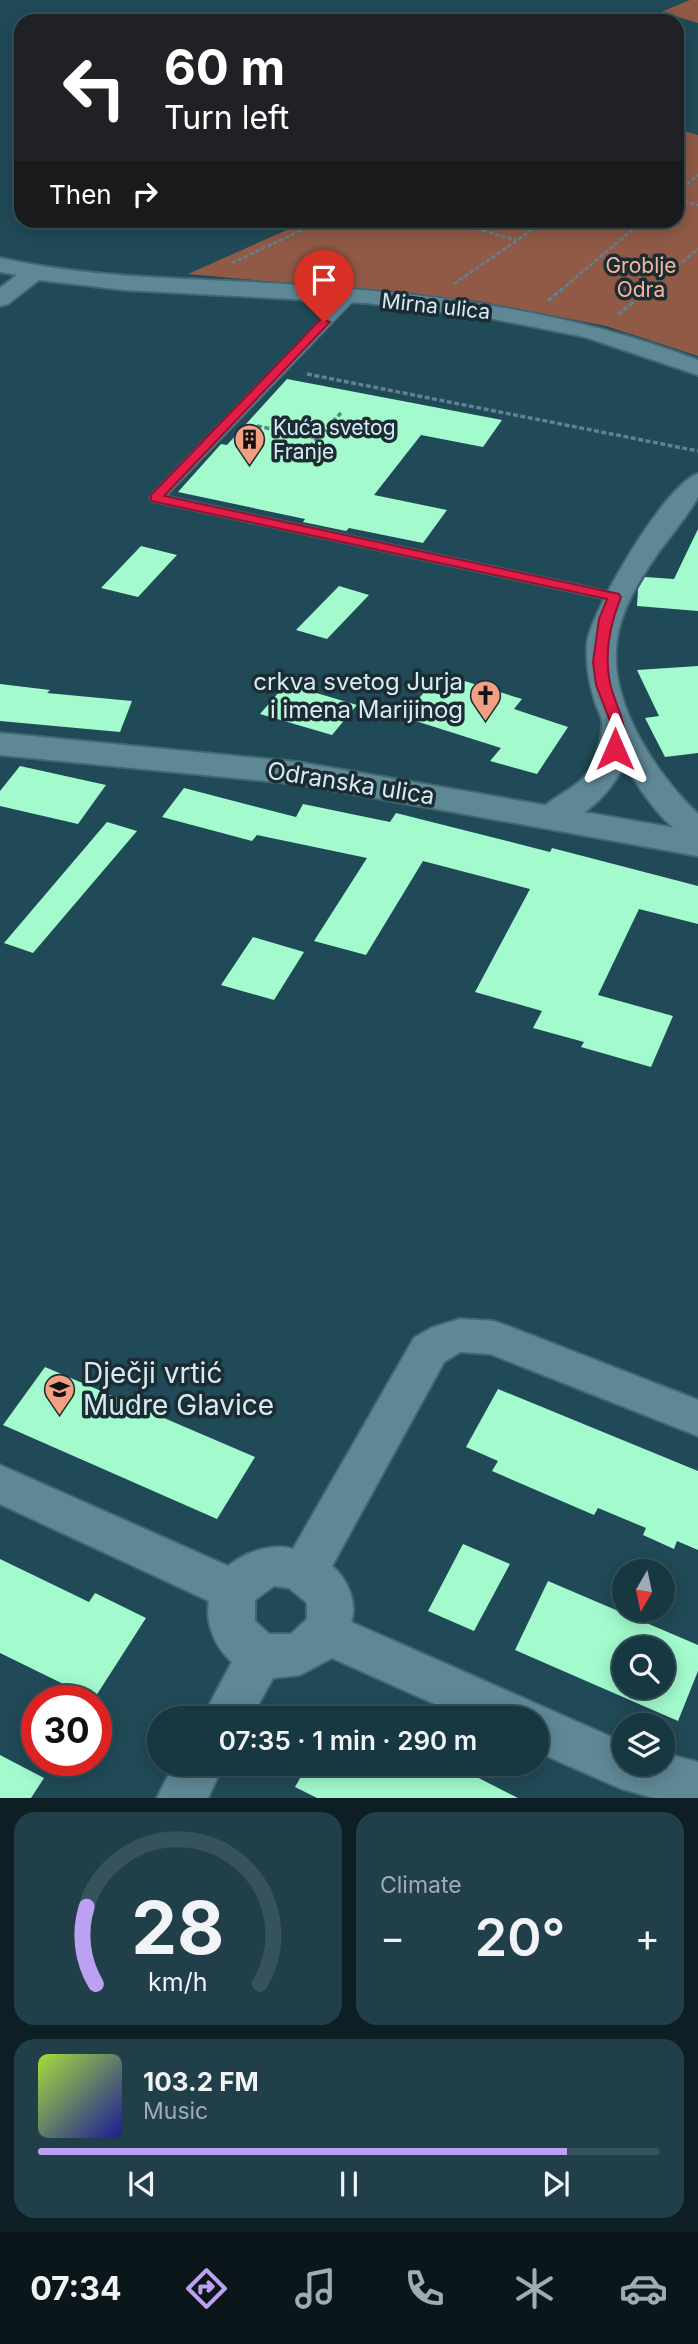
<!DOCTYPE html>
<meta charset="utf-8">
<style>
:root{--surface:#183841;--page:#213f48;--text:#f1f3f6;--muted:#9facb1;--line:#36525a;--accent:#bca0f2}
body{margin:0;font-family:Inter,sans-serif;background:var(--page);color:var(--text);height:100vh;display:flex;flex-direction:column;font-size:26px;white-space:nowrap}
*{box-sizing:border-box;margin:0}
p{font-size:23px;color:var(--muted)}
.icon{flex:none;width:38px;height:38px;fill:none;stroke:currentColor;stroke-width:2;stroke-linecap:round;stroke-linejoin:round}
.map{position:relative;height:1798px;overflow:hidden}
.details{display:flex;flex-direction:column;gap:14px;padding:14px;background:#0d1f24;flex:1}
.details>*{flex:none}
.hud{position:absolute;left:14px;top:14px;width:670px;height:214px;border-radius:21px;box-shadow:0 4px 18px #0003,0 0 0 2px var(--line);background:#202124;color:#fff;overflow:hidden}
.needle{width:46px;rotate:189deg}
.tools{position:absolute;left:612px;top:1559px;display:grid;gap:14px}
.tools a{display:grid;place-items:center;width:63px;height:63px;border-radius:50%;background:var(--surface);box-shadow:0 4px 18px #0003,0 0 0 2px var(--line);font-size:35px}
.speed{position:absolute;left:21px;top:1685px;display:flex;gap:14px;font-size:35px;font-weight:700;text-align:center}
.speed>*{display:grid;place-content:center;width:91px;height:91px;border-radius:50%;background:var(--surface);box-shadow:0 4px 18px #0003,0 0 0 2px var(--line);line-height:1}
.speed .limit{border:10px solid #d22;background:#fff;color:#111}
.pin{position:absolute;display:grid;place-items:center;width:60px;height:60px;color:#fff;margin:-72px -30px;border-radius:50% 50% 50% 0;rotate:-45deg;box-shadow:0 0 7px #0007}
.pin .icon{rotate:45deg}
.me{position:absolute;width:77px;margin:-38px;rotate:0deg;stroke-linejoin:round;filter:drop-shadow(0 0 5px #0008)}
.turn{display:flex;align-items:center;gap:24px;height:147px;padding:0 35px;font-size:32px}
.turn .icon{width:91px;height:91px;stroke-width:2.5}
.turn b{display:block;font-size:49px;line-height:60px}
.then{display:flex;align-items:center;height:66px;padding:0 35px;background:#0003;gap:14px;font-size:26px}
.big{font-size:52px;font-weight:600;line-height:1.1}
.details .tile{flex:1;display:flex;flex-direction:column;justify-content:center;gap:10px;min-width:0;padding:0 24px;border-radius:21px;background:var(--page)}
.details .dial{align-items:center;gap:0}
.dial svg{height:182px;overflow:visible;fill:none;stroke:var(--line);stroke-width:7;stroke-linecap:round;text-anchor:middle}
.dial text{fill:var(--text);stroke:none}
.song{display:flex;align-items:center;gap:21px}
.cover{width:84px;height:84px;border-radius:10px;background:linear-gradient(135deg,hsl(80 70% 55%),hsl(240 70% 35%))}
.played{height:7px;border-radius:4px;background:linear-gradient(90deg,var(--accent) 85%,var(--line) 85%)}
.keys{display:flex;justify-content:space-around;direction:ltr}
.heat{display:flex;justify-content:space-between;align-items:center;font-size:38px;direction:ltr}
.details .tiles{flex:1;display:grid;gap:14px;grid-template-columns:1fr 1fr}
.tile:last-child{grid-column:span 2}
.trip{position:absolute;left:147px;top:1706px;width:402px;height:70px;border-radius:35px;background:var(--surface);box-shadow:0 4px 18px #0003,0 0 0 2px var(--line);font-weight:600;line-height:70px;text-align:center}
.tab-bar{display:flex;height:112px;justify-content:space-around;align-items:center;background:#0a161a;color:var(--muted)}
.tab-bar .icon{width:49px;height:49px}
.tab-bar .selected{color:var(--accent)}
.tab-bar b{font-size:32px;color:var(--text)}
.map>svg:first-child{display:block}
.green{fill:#905a46}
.building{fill:#a2facd;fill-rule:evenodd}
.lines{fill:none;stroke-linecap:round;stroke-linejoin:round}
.service-casing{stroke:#426772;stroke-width:3}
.minor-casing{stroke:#426772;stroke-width:4}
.tertiary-casing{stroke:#426772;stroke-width:4}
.path-far1{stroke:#5f828d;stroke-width:2.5;stroke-dasharray:4.5 2;stroke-linecap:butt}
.path{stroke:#5f828d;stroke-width:3.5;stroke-dasharray:5 2.5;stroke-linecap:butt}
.service{fill:#5f8897;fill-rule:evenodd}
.minor{fill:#5f8897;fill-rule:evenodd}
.tertiary{fill:#5f8897;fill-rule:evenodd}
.route{fill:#e11d48;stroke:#92132f;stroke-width:2}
.labels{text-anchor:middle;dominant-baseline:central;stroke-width:7;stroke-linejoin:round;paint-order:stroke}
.far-park-label{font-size:21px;fill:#f6b69e;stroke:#1b2d33}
.far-street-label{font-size:21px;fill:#d6ebf3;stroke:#1b2d33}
.far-poi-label{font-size:21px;fill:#d6ebf3;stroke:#1b2d33;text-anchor:start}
.poi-label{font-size:24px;fill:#d6ebf3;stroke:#1b2d33;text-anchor:end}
.street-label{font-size:24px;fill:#d6ebf3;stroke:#1b2d33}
.near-poi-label{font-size:28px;fill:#d6ebf3;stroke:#1b2d33;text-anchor:start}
</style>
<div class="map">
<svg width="698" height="1798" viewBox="0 0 698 1798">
<rect width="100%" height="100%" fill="#204a57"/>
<!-- green -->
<g class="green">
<path d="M690,0h8v23l-37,-11z"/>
<path d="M677,129l21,6v221l-92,-30 -128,-25 -290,-27 119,-53 370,-1z"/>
</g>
<!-- building -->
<g class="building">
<path d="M287,379l215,41 -19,27 -62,-12 -47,60 73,15 -24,33 -74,-15 -3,3 -43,-9 2,-3 -127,-27 43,-48 6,1z"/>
<path d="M698,529v82l-61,-5 1,-17 7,-12 29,2z"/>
<path d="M141,546l36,9 -39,42 -37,-9z"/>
<path d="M339,586l30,9 -42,44 -31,-9z"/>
<path d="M698,666v87l-33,4 -20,-39 14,-2 -22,-46z"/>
<path d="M458,679l64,20 -8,10 54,18 -31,47 -47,-13 11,-13 -98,-31 23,-27 18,6z"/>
<path d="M0,684l50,6 -3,3 85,8 -12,31 -120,-11z"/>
<path d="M286,684l71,21 -25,30 -72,-21z"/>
<path d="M20,766l86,19 -28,39 -78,-18v-15z"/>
<path d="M184,788l112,29 7,-13 87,18 6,-9 154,39 2,-4 146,38v38l-59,-15 -41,86 75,21 -22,51 -70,-20 3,-5 -51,-14 9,-17 -67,-19 55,-103 -107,-28 -57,94 -52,-14 53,-83 -110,-23 -5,6 -90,-24z"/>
<path d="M107,822l30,9 -104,122 -29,-10z"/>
<path d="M253,937l51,15 -30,48 -53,-15z"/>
<path d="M45,1367l210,90 -38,62 -214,-94z"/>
<path d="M498,1389l200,82v79l-21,-9 -3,8 -31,-14 3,-7 -48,-20 -4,7 -102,-44 6,-10 -32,-14z"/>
<path d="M463,1544l47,20 -36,67 -46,-20z"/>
<path d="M0,1559l89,43 6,-9 51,25 -52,81 -94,-46z"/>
<path d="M548,1581l150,64v26l-20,50 -163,-71zM625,1648h38v39h-38z"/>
<path d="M0,1755l44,23 -13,20h-31z"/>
<path d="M308,1764h126l22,11 3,-7 59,30h-201l-22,-11z"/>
</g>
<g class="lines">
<defs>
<path id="service" d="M350,293l4,1v6l-188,196 449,97 5,1 2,3 -2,3 -5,1 -464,-100v-6l195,-201z"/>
<g id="minor">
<path d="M0,258c89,20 179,20 270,25 147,9 290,24 428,77v15l-113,-38 -106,-21 -114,-13 -240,-13 -86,-10 -31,24 -8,2v-18l17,-13 -17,-3z"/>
<path d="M698,474c0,7 0,15 0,22 -2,9 -32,46 -40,57 -18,26 -36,54 -41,86 -10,62 39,135 81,175v27c-32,-8 -57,-51 -74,-77 -11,28 -50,68 -83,59l-5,-7c16,-24 48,-25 59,-58 4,-11 8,-25 7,-37 -1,-6 -5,-13 -7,-19 -6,-19 -9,-38 -8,-58 4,-34 80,-162 111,-170z"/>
<path d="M460,1319l33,2 15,5 190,74v36l-208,-82 -30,-2 -16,10 -112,204c15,12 26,37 19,56l274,121v21h38v-11l35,9v36h-44l-32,-9 -85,-37v-34h-71l-134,-60 -32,17 -27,3 -22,40h-49l30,-56c-17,-15 -27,-39 -23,-61l-209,-97v-39l228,101c17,-14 44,-23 65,-17l121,-211 17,-10zM274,1586l15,2 18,15v16l-16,15h-22l-14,-13v-21z"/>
<path d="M174,1764h50l-16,34h-51z"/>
</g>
<path id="tertiary" d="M0,733l298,29 400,70v24l-400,-72 -298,-29z"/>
</defs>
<!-- service casing -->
<use href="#service" class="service-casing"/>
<!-- minor casing -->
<use href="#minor" class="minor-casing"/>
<!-- tertiary casing -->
<use href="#tertiary" class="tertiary-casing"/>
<!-- path-far1 -->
<g class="path-far1">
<path d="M677,193l21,-18"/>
<path d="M677,200l21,5"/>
<path d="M445,220l71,20"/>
<path d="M232,263l91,-43"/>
<path d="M454,284l92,-64"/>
<path d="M560,291l84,-71"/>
<path d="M647,291l51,-42"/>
</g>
<!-- path -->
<g class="path">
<path d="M548,301l14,-12"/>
<path d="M618,315l31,-26"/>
<path d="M307,374l391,77"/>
<path d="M257,426l60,12 -18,22"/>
<path d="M317,438l24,-25"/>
</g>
<!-- service -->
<use href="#service" class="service"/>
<!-- minor -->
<use href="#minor" class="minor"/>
<!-- tertiary -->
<use href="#tertiary" class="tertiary"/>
</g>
<!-- route -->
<path class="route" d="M321,319l9,3 -166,174 455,98 2,3c-11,27 -17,57 -11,86 5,24 22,44 10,69h-10l-3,-3 3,-28 -14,-36 -3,-23 6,-43 8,-20 -456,-98v-6z"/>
<!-- icons -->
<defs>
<symbol id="building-pin" viewBox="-11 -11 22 30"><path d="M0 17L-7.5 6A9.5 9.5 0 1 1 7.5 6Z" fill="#f2a081" stroke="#1b2d33"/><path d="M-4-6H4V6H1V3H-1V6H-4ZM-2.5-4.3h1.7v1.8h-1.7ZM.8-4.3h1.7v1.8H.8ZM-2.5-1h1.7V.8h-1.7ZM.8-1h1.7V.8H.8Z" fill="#111"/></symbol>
<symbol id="church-pin" viewBox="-11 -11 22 30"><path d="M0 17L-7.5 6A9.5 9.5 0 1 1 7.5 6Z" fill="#f2a081" stroke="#1b2d33"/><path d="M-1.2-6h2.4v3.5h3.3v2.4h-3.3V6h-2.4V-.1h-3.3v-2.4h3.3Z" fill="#111"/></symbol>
<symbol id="school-pin" viewBox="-11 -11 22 30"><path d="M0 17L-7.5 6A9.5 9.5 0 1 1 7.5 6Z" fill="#f2a081" stroke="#1b2d33"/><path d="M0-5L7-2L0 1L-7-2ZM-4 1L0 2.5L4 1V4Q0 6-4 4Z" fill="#111"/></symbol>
</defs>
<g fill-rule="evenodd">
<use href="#building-pin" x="232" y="422" width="35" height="47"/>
<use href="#church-pin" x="468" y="678" width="35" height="47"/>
<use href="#school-pin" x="42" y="1372" width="35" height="47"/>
</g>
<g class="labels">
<!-- far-park labels -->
<g class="far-park-label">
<text x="641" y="265">Groblje<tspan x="641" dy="24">Odra</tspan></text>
</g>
<!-- far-street labels -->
<g class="far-street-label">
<text transform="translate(436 306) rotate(6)">Mirna ulica</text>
</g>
<!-- far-poi labels -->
<g class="far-poi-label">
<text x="273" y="427">Kuća svetog<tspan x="273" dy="24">Franje</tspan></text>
</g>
<!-- poi labels -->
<g class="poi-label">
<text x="463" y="681">crkva svetog Jurja<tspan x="463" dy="28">i imena Marijinog</tspan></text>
</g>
<!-- street labels -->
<g class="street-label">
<text transform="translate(351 783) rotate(9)">Odranska ulica</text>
</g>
<!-- near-poi labels -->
<g class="near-poi-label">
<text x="83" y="1373">Dječji vrtić<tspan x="83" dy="32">Mudre Glavice</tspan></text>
</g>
</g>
</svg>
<div class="tools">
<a><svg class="needle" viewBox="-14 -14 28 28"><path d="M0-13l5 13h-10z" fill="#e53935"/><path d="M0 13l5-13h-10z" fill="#9facb1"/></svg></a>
<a><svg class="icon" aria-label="search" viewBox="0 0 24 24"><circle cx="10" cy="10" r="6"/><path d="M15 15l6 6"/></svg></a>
<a><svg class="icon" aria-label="layers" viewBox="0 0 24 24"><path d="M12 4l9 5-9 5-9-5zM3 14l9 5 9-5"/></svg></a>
</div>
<div class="speed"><div class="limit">30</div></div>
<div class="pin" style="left:324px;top:322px;background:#d93025"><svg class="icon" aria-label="arrive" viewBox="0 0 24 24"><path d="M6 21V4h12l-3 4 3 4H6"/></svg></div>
<svg class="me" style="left:615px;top:749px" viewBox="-20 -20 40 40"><path d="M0-17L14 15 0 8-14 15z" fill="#e11d48" stroke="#fff" stroke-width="4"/></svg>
<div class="trip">07:35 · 1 min · 290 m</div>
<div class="hud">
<div class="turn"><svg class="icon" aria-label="left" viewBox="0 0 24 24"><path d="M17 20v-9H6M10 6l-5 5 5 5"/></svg><div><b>60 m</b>Turn left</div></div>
<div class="then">Then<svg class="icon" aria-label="right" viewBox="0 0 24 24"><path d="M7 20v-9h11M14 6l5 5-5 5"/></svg></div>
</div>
</div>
<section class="details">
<div class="tiles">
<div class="tile dial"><svg viewBox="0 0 100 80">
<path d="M14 69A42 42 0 1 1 86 69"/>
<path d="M14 69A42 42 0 0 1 10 35" stroke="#bca0f2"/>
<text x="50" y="56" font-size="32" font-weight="700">28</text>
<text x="50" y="72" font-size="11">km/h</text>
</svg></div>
<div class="tile"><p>Climate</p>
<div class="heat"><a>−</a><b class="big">20°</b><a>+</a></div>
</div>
<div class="tile">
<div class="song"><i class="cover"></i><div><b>103.2 FM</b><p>Music</p></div></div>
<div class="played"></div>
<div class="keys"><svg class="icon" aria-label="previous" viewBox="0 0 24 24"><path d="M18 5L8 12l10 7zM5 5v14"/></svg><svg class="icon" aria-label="pause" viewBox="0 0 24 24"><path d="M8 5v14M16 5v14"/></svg><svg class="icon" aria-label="next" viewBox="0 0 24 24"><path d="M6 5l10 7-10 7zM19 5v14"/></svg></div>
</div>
</div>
</section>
<nav class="tab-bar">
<b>07:34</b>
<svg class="icon selected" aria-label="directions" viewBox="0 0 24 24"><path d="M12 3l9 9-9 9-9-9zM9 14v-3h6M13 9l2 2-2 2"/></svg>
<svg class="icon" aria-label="music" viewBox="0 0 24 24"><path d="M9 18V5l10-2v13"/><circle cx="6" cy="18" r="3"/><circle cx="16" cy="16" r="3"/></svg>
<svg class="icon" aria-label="phone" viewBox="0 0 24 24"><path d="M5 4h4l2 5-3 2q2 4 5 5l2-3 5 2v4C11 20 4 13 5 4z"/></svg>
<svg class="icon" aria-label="climate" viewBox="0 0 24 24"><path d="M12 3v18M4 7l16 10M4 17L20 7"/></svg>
<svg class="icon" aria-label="car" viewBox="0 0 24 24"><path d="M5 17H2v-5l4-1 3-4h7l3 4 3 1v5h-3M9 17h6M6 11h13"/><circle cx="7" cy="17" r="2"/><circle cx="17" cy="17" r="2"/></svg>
</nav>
